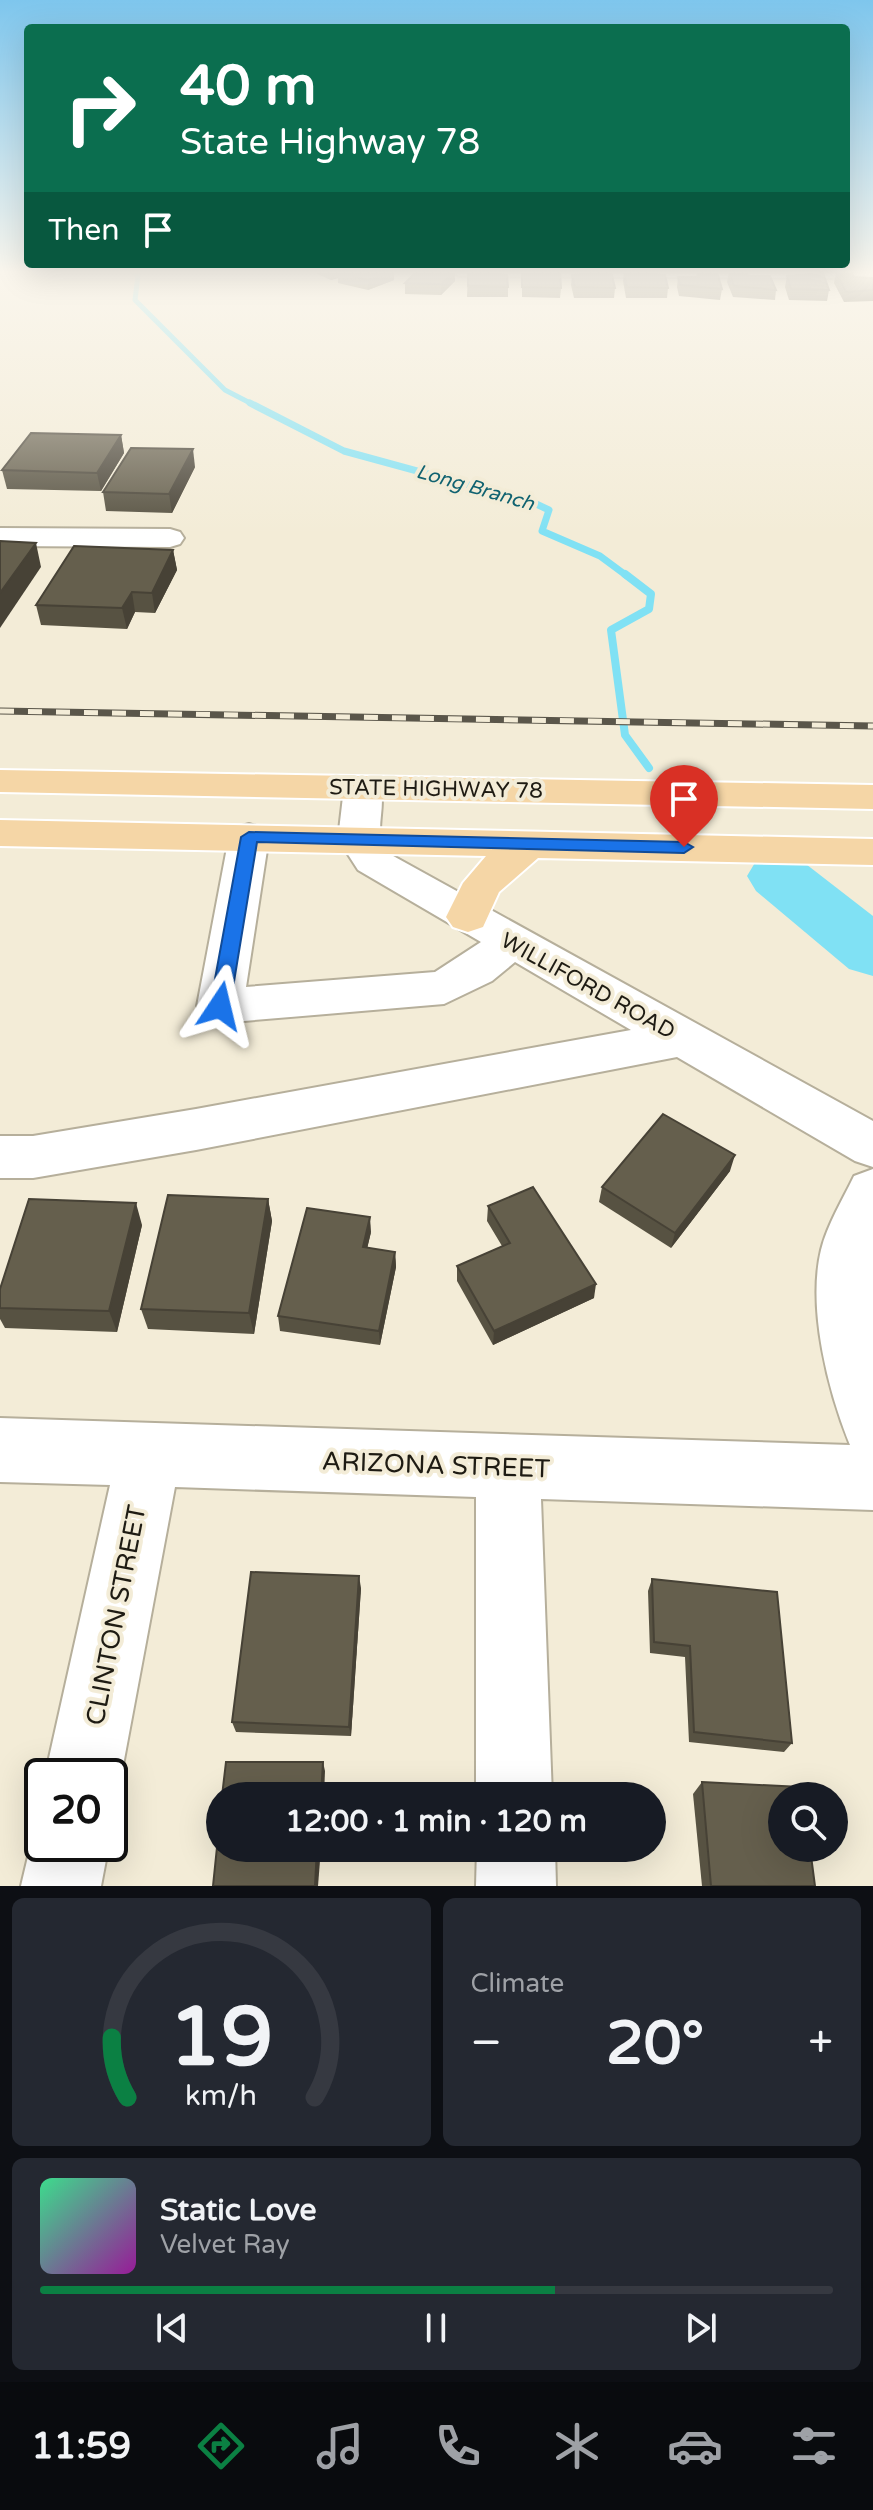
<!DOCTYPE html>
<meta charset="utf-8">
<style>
:root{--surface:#171b24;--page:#242831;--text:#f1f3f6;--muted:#9ea1a6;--line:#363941;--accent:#0b8043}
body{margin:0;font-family:"Varela Round",sans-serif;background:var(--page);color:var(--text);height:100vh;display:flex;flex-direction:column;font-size:30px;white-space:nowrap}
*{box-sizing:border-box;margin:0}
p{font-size:26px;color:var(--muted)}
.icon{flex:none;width:44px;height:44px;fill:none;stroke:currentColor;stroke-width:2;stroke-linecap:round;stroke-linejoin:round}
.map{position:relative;height:1886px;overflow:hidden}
.drawer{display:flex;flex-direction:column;gap:12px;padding:12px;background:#0d0f14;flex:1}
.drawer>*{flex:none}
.banner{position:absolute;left:24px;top:24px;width:826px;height:244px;border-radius:8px;box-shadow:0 8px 32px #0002;background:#0b6e4f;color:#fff;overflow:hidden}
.buttons{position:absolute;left:768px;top:1782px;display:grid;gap:16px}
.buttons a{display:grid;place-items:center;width:80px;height:80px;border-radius:50%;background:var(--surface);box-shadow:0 8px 32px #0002;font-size:40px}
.speed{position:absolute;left:24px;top:1758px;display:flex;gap:16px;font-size:40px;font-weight:700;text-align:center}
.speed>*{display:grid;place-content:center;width:104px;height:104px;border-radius:50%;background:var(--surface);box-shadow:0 8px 32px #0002;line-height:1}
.speed .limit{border:4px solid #111;border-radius:12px;background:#fff;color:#111}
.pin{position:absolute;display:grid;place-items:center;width:68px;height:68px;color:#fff;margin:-82px -34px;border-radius:50% 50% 50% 0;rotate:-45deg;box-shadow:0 0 8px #0007}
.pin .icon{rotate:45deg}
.me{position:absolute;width:88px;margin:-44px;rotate:10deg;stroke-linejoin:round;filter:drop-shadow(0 0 6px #0008)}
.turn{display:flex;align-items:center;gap:28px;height:168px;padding:0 24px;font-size:36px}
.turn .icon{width:104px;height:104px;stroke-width:2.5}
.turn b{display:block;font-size:56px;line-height:68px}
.then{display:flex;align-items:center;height:76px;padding:0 24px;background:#0003;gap:16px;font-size:30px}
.big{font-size:60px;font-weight:700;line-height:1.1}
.drawer .widget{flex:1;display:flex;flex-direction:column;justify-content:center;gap:12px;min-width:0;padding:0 28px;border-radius:12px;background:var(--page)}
.drawer .dial{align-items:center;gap:0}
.dial svg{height:208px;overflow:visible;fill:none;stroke:var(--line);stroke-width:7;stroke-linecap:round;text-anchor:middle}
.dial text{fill:var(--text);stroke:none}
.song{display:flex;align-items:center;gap:24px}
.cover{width:96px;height:96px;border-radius:12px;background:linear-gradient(135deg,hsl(150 70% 55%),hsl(300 70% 35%))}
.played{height:8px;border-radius:4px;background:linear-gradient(90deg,var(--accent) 65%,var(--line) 65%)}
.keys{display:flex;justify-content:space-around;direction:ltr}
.heat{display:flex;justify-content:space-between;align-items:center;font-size:44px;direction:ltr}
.drawer .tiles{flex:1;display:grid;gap:12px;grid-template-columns:1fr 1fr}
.widget:last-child{grid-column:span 2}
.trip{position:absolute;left:206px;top:1782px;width:460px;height:80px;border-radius:40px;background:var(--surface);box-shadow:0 8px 32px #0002;font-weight:700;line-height:80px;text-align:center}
.tabs{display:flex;height:128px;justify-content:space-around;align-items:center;background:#090b0e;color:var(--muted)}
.tabs .icon{width:56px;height:56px}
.tabs .on{color:var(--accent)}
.tabs b{font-size:36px;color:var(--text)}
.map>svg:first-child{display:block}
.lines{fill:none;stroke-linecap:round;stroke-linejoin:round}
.stream-far2{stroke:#80e1f4;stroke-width:5}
.stream-far1{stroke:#80e1f4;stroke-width:7}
.stream{stroke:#80e1f4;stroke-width:8}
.river{fill:#80e1f4;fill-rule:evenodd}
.minor-casing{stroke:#b6af9b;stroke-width:4}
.major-casing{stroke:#fff;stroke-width:4}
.minor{fill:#fff;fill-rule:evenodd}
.major{fill:#f5d6a6;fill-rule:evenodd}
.rail-casing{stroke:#5a564a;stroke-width:7}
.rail{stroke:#f3ecd7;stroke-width:5;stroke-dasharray:14;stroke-linecap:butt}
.wall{fill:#575242}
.shaded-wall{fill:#474236}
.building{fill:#655f4d;stroke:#474236;stroke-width:2}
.route{fill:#1a73e8;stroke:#114b97;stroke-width:2}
.labels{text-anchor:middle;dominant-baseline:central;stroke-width:8;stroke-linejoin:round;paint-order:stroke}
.far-water-label{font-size:20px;font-style:italic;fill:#106270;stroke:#f3ecd7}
.street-label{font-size:22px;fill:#1e1b13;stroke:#f3ecd7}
.near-street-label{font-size:26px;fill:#1e1b13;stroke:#f3ecd7}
</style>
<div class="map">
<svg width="873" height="1886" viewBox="0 0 873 1886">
<rect width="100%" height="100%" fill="#f3ecd7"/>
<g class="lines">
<!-- stream-far2 -->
<path class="stream-far2" d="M130,270l8,5 -3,25 90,90 29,15"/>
<!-- stream-far1 -->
<path class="stream-far1" d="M250,403l94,48 190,52 15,7 -7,21 58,25 27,20"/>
<!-- stream -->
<path class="stream" d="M625,574l26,20 -2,15 -38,21 14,105 24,33"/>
<!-- river -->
<path class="river" d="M779,855l23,6 71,55v60l-24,-7 -93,-78 -9,-15 9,-15z"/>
<defs>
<g id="minor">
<path d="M450,270h423v8l-414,-2z"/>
<path d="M0,528l170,1 10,3 4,6 -4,6 -10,3 -170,-1z"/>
<path d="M363,777l13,3c15,21 -5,49 10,72l487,269v46l-18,-6 -178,-104 -481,93 -163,28h-33v-42h33l163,-27 435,-79 -116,-68 -23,19 -48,23 -224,19 -16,-5 -7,-12 32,-169 6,-9 14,-4 14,4 6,9 -23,150 189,-15 46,-30 -123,-72 -20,-31 6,-51 6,-8z"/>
<path d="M873,1169v341l-332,-11 11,297h-76v-299l-301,-10 -54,289 -11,26v-26h-65l65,-291 -110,-3v-64l850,27c-22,-54 -43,-137 -29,-195 6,-25 22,-51 33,-74z"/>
<path d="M42,1817v27h67l-8,42h-80l10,-42z"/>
<path d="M477,1848h78l1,38h-80z"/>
</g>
<g id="major">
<path d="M0,770l873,15v24l-873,-17z"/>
<path d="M0,820l873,19v26l-335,-7 -39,34 -16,35 -15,5 -15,-5 -7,-10 17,-34 23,-27 -486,-10z"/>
</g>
</defs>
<!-- minor casing -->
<use href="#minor" class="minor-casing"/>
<!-- major casing -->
<use href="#major" class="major-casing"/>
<!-- minor -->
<use href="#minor" class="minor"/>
<!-- major -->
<use href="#major" class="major"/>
<defs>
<path id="rail" d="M0,711l873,15"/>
</defs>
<!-- rail casing -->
<use href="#rail" class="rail-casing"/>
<!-- rail -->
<use href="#rail" class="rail"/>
</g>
<!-- wall -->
<g class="wall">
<path d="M313,270h80l1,10 -26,10 -30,-7v-5l-7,2 -18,-8z"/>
<path d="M468,270l40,17v10h-41z"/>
<path d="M624,271l44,17 -1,10h-41l-3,-17z"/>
<path d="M697,271l25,18 -2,11 -41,-4 -2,-9 1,-10h18z"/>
<path d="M729,272l19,4 28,14 -1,10 -42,-3 -6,-15z"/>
<path d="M836,273l18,4 19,1v23l-29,1 -10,-19z"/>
<path d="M432,274l23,7 -14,14 -36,-1v-11z"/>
<path d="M522,274l39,14 -1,10 -38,-1z"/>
<path d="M572,275l43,13 -1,10h-40l-3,-13z"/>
<path d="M787,276l42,14 -2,11 -38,-1 -4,-13z"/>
<path d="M121,435l3,18 -23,38 -94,-2 -5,-19z"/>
<path d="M195,467l-23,46 -66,-2 -3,-19z"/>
<path d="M173,550l4,20 -22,43 -20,-1 -8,17 -86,-4 -5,-20z"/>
<path d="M730,1171l-59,77 -72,-46 3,-15z"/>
<path d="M268,1199l4,22 -18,113 -106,-5 -7,-20z"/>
<path d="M488,1206l106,92 -101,47 -36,-64v-15l45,-20 -15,-25z"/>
<path d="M142,1225l-25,107 -112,-4 -5,-9v-30z"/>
<path d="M371,1232l-4,16 28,4 1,15 -16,78 -100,-14 -2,-15z"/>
<path d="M652,1579l140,164 -8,9 -95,-10 -4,-85 -35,-4 -2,-62z"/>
<path d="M361,1588l-10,148 -115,-4 -4,-10z"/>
<path d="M702,1782l113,104h-113l-9,-92z"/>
</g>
<!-- shaded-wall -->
<g class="shaded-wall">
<path d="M330,270h32l-25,2 1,6 -7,2z"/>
<path d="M394,270v10l-26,10v-10z"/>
<path d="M455,271v10l-14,14v-11z"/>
<path d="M121,435l3,18 -23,38 -4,-18z"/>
<path d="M193,449l2,18 -23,46 -3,-19z"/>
<path d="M36,543l5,24 -41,61v-35z"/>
<path d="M173,550l4,20 -22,43 -3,-20z"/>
<path d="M132,592l3,20 -8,17 -5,-21z"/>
<path d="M735,1155l-5,16 -59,77 4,-15z"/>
<path d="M268,1199l4,22 -18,113 -5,-21z"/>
<path d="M136,1203l6,22 -25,107 -8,-21z"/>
<path d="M370,1217l1,15 -7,30 -1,-15z"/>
<path d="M395,1252l1,15 -16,78 -1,-14z"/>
<path d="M596,1284l-2,14 -101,47 1,-14z"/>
<path d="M359,1576l2,12 -10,148 -2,-9z"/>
<path d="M323,1762l2,9 -1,25h-3z"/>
<path d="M317,1848h4l-3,38h-3z"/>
</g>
<!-- building -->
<g class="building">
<path d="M345,270h49l-26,10 -31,-8z"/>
<path d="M435,270l20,1 -14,13 -36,-1 11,-11 16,2z"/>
<path d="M468,270l39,5 1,12 -40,-1z"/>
<path d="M560,270l1,18 -39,-1v-13z"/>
<path d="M611,271l4,17 -40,-1 -3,-12z"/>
<path d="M624,271l41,4 3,13 -41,-1z"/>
<path d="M697,271l20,1 5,17 -42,-4 -2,-8h21z"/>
<path d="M729,272h18l1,4h22l6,14 -42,-4z"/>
<path d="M823,273l6,17 -38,-1 -4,-13z"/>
<path d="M836,273h16l2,4 19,1v12l-27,2z"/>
<path d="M31,433l90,2 -24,38 -95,-3z"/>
<path d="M131,448l62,1 -24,45 -66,-2z"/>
<path d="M0,541l36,2 -36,50z"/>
<path d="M74,546l99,4 -21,43 -20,-1 -10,16 -86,-3z"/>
<path d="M663,1114l72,41 -60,78 -73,-46z"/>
<path d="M533,1187l63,97 -102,47 -37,-65 53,-23 -22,-37z"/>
<path d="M168,1195l100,4 -19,114 -108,-4z"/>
<path d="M29,1199l107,4 -27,108 -109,-3v-19z"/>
<path d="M307,1208l63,9 -7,30 32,5 -16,79 -101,-15z"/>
<path d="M251,1572l108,4 -10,151 -117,-5z"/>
<path d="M652,1579l125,13 15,151 -98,-11 -4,-86 -36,-4z"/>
<path d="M226,1762h97l-2,34h-99z"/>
<path d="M702,1782l99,5 1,9h-20v52h28l5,38h-104z"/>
<path d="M220,1818v30h97l-2,38h-102z"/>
</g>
<!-- sky -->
<linearGradient id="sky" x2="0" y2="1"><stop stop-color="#7ec6ed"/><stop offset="0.51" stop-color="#faf6ed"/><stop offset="1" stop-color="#faf6ed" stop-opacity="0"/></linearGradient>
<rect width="873" height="534" fill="url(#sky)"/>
<!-- route -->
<path class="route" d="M249,832l435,10 9,5 -9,6 -427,-11 -27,164 -10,7 -10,-7 31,-169z"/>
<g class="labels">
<!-- far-water labels -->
<g class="far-water-label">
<text transform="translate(475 488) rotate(16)">Long Branch</text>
</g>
<!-- street labels -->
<g class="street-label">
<text transform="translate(436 789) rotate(1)">STATE HIGHWAY 78</text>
<text transform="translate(588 986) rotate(29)">WILLIFORD ROAD</text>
</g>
<!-- near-street labels -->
<g class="near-street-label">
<text transform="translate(436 1465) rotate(2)">ARIZONA STREET</text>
<text transform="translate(116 1615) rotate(-79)">CLINTON STREET</text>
</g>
</g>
</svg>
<div class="buttons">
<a><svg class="icon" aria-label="search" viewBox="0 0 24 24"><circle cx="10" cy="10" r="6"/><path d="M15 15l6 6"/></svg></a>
</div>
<div class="speed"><div class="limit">20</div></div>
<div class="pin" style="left:684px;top:847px;background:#d93025"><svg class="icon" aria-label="arrive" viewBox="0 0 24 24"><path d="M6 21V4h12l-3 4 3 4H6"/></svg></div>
<svg class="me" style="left:220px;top:1006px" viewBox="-20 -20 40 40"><path d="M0-17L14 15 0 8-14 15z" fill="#1a73e8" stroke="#fff" stroke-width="4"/></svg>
<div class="trip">12:00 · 1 min · 120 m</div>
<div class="banner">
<div class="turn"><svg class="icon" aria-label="right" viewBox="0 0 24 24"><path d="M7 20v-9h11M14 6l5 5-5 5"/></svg><div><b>40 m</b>State Highway 78</div></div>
<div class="then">Then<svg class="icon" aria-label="arrive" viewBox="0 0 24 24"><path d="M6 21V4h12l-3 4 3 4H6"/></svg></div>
</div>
</div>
<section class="drawer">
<div class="tiles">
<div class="widget dial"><svg viewBox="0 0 100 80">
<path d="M14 69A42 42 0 1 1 86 69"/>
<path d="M14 69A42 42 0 0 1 8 46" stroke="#0b8043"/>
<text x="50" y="56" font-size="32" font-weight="700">19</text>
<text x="50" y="72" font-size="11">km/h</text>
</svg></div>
<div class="widget"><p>Climate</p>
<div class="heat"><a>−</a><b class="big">20°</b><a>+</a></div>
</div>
<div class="widget">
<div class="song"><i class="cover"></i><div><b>Static Love</b><p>Velvet Ray</p></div></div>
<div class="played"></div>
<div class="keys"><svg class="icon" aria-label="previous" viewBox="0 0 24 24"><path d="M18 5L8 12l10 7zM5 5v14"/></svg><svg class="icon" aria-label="pause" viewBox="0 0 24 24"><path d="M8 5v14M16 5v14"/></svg><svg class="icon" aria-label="next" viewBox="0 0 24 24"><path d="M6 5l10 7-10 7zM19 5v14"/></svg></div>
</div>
</div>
</section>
<nav class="tabs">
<b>11:59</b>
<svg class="icon on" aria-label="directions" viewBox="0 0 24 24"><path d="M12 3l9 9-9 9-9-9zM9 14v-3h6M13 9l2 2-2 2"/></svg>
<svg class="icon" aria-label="music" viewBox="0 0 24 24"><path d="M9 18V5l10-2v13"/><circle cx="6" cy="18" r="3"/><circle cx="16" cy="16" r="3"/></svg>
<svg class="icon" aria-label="phone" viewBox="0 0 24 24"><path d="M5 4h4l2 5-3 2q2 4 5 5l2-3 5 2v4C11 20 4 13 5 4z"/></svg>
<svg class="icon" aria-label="climate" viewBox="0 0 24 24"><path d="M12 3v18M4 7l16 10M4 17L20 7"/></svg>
<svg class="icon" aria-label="car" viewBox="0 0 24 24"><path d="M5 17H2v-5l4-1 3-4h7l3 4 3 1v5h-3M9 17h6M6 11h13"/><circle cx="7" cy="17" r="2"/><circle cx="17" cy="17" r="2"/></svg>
<svg class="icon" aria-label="filters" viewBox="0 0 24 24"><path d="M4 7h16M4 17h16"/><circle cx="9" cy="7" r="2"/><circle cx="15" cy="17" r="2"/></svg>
</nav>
